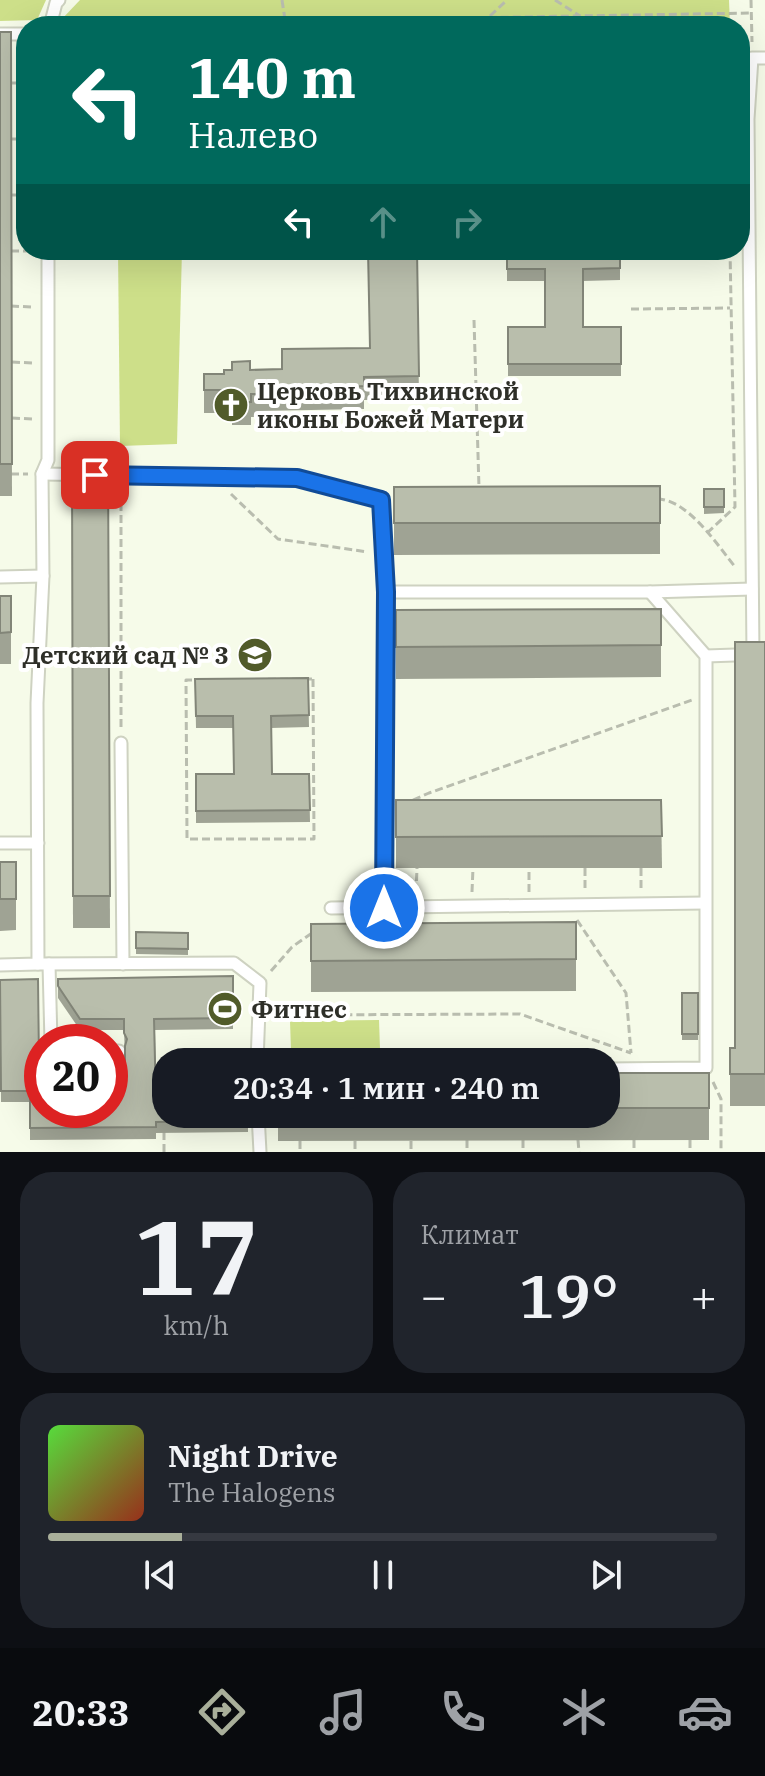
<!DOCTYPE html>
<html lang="ru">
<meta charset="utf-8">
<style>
:root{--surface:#171b24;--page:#20242c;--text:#f1f3f6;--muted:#9ea1a6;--line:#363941;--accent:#a9af9a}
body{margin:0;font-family:"IBM Plex Serif",serif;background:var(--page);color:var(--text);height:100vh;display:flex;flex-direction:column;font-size:30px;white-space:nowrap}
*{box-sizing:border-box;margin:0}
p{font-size:26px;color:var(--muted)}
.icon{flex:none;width:44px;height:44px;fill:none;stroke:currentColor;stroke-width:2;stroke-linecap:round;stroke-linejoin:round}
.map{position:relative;height:1152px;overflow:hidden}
.drawer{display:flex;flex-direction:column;gap:20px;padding:20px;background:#0d0f14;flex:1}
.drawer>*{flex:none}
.top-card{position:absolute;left:16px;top:16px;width:734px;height:244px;border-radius:32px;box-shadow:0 8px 32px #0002;background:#00695c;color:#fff;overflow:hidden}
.speed{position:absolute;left:24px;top:1024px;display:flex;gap:16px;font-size:40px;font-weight:700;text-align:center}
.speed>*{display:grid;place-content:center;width:104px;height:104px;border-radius:50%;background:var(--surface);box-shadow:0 8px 32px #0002;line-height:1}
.speed .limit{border:12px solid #d22;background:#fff;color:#111}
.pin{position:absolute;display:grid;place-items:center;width:68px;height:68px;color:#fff;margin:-34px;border-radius:16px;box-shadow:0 4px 12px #0006}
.me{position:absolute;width:88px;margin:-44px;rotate:0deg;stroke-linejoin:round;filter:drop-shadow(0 0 6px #0008)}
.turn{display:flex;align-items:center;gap:28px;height:168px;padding:0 40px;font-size:36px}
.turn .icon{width:104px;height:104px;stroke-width:2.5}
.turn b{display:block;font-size:56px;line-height:68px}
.lanes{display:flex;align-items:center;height:76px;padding:0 40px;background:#0003;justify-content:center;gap:40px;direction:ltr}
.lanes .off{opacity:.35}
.big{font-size:60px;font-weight:600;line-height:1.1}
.drawer .tile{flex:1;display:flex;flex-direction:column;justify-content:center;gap:12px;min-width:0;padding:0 28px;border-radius:32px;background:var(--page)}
.drawer .dial{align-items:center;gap:0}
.dial b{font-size:104px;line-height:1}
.song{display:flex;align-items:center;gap:24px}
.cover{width:96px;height:96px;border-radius:12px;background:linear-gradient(135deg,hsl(110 70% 55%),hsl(10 70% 35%))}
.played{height:8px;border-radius:4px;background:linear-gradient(90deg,var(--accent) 20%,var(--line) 20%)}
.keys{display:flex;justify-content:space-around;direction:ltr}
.heat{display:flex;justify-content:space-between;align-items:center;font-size:44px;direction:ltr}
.drawer .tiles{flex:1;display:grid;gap:20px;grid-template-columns:1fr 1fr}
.tile:last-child{grid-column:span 2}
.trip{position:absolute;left:152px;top:1048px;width:468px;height:80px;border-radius:32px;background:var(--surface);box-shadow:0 8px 32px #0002;font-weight:600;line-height:80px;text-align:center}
.tab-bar{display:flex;height:128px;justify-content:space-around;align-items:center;background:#090b0e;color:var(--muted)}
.tab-bar .icon{width:56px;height:56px}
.tab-bar .on{color:var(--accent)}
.tab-bar b{font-size:36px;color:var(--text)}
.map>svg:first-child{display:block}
.green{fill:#cddf89}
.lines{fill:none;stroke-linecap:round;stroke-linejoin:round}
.service-casing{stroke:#ced2c1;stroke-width:15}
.path{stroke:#b9bdaf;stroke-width:3;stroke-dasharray:8 4;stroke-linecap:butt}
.service{stroke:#fff;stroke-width:11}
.wall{fill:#9fa394}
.building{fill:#b9beac;stroke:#828578;stroke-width:2}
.route-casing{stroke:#114b97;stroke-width:20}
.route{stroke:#1a73e8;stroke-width:14}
.labels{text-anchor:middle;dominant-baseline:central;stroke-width:8;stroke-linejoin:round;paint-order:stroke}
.poi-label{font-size:24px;font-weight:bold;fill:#2e2f28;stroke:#fff;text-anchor:start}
</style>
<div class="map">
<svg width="765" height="1152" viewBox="0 0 765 1152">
<rect width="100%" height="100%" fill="#f6fbe9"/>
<!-- green -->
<g class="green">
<path d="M0,0h46l-9,20 -37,1z"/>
<path d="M80,0h649l1,26h-669v-6z"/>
<path d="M118,250h64l-5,194 -57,2z"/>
<path d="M379,1020l1,29 -89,1 -1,-29z"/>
</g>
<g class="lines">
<defs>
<g id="service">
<path d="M50,26l6,-23 3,-3"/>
<path d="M0,34h26"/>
<path d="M42,474l255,4 84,22 5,92h264l102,-3"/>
<path d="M0,577l43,-1"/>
<path d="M753,654l-5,-535 4,-61h13"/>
<path d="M706,656l59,-2"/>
<path d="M121,743l2,221"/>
<path d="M0,843h38"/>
<path d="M331,908l374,-5"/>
<path d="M384,908l2,-316"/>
<path d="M38,964l196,-1 26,20 -3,79"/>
<path d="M49,964l2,78"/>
<path d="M0,965l38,-1 -1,-261 6,-127 -1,-102 6,-14v-210"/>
<path d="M110,1051h9"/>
<path d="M606,1069l100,-1v-412l-56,-64"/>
<path d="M258,1114l2,38"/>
</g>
</defs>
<!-- service casing -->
<use href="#service" class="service-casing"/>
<!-- path -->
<g class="path">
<path d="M282,0l4,26"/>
<path d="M555,0l25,16"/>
<path d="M751,0l1,42"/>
<path d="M490,16l17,-16"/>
<path d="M189,26l97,-5 465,-8"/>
<path d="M11,83h15"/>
<path d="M11,139h15"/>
<path d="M11,195h15"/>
<path d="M11,251h20"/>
<path d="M11,306l20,1"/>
<path d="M631,309l99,-1"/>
<path d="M474,320l5,168"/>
<path d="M12,362l20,1"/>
<path d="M12,418l20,1"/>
<path d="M11,474h17"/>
<path d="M231,494l47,45 90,13"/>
<path d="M657,499c31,0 61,47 79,69"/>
<path d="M707,533l28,-26 -5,-257"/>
<path d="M313,679l1,160h-127l-1,-159z"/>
<path d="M121,727v-236"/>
<path d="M413,800l16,-7 263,-93"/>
<path d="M585,888v-20"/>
<path d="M641,888v-20"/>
<path d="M472,892l1,-24"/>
<path d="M529,892v-24"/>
<path d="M416,893l1,-25"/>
<path d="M577,920l49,73 5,60"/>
<path d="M271,971l21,-24 20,-14"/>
<path d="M273,1011l12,4 235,-1 111,39"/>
<path d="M164,1082v22"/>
<path d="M713,1082l8,17v53"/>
<path d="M164,1132v20"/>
<path d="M467,1140v12"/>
<path d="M523,1140v12"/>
<path d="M578,1140l1,12"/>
<path d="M634,1140v12"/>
<path d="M690,1140v12"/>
<path d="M300,1141v11"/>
<path d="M355,1141v11"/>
<path d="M411,1141v11"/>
</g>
<!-- service -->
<use href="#service" class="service"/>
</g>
<!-- wall -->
<g class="wall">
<path d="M0,32h11l1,464h-12z"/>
<path d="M417,250l2,149 -55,1v9l-106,2v6h-7v8h-19v-8h-8v-4h-20v-39h20l26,-4 32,-1 87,-21z"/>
<path d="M507,250h113v30l-37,1v46h38v49h-113v-49h37v-46h-38z"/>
<path d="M108,462l2,466h-37l-1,-465z"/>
<path d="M660,486v68l-266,1v-68z"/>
<path d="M704,489h20v24l-20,1z"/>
<rect x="0" y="596" width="11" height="68"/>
<path d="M661,609v68l-265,2v-69z"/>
<path d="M765,642v464h-35v-58h5z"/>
<path d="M308,678l1,49 -38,1 1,46h37l1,48 -114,1v-49h38l-1,-46h-37l-1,-49z"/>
<path d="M396,800h265l1,68h-266z"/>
<path d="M0,862h16v68l-16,1z"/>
<path d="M576,922v69l-265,1v-68z"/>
<path d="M136,932l52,1v22l-52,-1z"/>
<path d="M233,976v53l-78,1 1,73 92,11v18l-92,1v6l-126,1v-38h-29l-1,-122 39,81 86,-1 -1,-30h-44l-22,-32v-19z"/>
<rect x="682" y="993" width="16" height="47"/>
<path d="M606,1073h103v67l-431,1v-27h328z"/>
</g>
<!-- building -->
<g class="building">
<path d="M0,32h11l1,432h-12z"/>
<path d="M368,250h49l2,126 -55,1v9l-106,2v6h-7v8h-19v-8l-8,1v-5h-20v-16h20v-4h8v-8l18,-1v9l32,-1v-20l88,-1z"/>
<path d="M507,250h113v18l-37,1v58h38v37h-113v-37h37v-58h-38z"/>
<path d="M108,462l2,434h-37l-1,-433z"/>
<path d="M660,486v37h-266v-36z"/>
<rect x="704" y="489" width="20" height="18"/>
<path d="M0,596h11v36l-11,1z"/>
<path d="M661,609v36l-265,2v-37z"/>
<path d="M735,642h30v432h-35v-26h5z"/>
<path d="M308,678l1,37 -38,1 1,58h37l1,36 -114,1v-37h38l-1,-58h-37l-1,-37z"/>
<path d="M396,800h265l1,36 -266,1z"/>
<rect x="0" y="862" width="16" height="37"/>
<path d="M576,922v37l-265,2v-37z"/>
<path d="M136,932l52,1v16l-52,-1z"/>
<path d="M233,976v42l-79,1 2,84h10v11h82v6l-92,2v5l-126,1v-37h-29l-1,-111 38,-1 1,82h3v49h68v-50h15v-14l2,-7 -3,-6v-14h-44l-22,-33v-7z"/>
<rect x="682" y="993" width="16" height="41"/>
<path d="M228,1049h19v13h-18z"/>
<rect x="606" y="1073" width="103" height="35"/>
</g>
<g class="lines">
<defs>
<path id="route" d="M95,475l202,3 84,22 5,92 -2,316"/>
</defs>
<!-- route casing -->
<use href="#route" class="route-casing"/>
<!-- route -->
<use href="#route" class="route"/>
</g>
<!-- icons -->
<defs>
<symbol id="church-disc" viewBox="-11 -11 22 22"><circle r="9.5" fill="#515b2a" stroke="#fff"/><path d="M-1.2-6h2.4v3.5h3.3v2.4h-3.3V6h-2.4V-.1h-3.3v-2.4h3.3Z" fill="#fff"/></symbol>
<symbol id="school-disc" viewBox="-11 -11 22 22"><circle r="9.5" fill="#515b2a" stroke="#fff"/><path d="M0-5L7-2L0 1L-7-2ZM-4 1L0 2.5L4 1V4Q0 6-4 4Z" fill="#fff"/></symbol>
<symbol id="stadium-disc" viewBox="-11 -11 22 22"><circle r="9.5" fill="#515b2a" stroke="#fff"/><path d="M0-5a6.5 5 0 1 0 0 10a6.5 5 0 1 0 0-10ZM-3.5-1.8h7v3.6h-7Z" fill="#fff"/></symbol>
</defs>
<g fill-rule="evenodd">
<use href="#church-disc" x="211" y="385" width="40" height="40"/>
<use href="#school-disc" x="235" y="635" width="40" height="40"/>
<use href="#stadium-disc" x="205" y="989" width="40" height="40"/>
</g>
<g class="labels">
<!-- poi labels -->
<g class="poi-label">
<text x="257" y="391">Церковь Тихвинской<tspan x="257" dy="28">иконы Божей Матери</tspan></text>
<text x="229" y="655" text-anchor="end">Детский сад № 3</text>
<text x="251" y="1009">Фитнес</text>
</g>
</g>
</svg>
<div class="speed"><div class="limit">20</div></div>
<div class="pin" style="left:95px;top:475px;background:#d93025"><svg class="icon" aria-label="arrive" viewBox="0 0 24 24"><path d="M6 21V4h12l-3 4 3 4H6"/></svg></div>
<svg class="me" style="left:384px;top:908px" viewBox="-20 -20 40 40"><circle r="17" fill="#1a73e8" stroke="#fff" stroke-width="3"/><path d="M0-11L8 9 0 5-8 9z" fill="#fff"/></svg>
<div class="trip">20:34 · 1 мин · 240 m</div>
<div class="top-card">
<div class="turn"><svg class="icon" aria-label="left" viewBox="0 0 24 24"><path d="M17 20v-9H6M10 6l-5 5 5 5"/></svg><div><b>140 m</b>Налево</div></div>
<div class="lanes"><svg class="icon" aria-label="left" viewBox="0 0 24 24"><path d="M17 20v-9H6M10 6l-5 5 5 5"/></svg><svg class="icon off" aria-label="ahead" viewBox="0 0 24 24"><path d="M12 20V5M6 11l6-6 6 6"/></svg><svg class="icon off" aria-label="right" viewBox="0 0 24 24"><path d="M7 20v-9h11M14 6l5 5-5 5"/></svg></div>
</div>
</div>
<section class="drawer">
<div class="tiles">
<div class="tile dial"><b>17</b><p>km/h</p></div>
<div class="tile"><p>Климат</p>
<div class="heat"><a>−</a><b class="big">19°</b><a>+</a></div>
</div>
<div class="tile">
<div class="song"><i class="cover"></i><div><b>Night Drive</b><p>The Halogens</p></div></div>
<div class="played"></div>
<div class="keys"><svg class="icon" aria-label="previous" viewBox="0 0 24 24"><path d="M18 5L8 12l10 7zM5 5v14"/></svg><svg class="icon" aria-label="pause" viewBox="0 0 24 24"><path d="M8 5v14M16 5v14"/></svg><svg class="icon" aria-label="next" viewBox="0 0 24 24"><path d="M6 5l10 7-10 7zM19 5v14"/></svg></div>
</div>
</div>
</section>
<nav class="tab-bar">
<b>20:33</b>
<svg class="icon on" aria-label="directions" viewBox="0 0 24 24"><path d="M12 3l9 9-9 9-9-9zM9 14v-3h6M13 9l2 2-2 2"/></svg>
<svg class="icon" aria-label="music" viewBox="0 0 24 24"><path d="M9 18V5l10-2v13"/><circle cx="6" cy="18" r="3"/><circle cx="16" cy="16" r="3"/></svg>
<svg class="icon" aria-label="phone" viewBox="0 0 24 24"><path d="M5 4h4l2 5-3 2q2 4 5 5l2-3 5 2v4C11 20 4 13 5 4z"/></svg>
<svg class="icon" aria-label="climate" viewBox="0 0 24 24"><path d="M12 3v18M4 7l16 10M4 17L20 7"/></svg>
<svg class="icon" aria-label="car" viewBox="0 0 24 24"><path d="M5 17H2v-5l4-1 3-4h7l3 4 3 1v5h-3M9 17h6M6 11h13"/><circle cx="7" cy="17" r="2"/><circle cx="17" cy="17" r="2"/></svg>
</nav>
